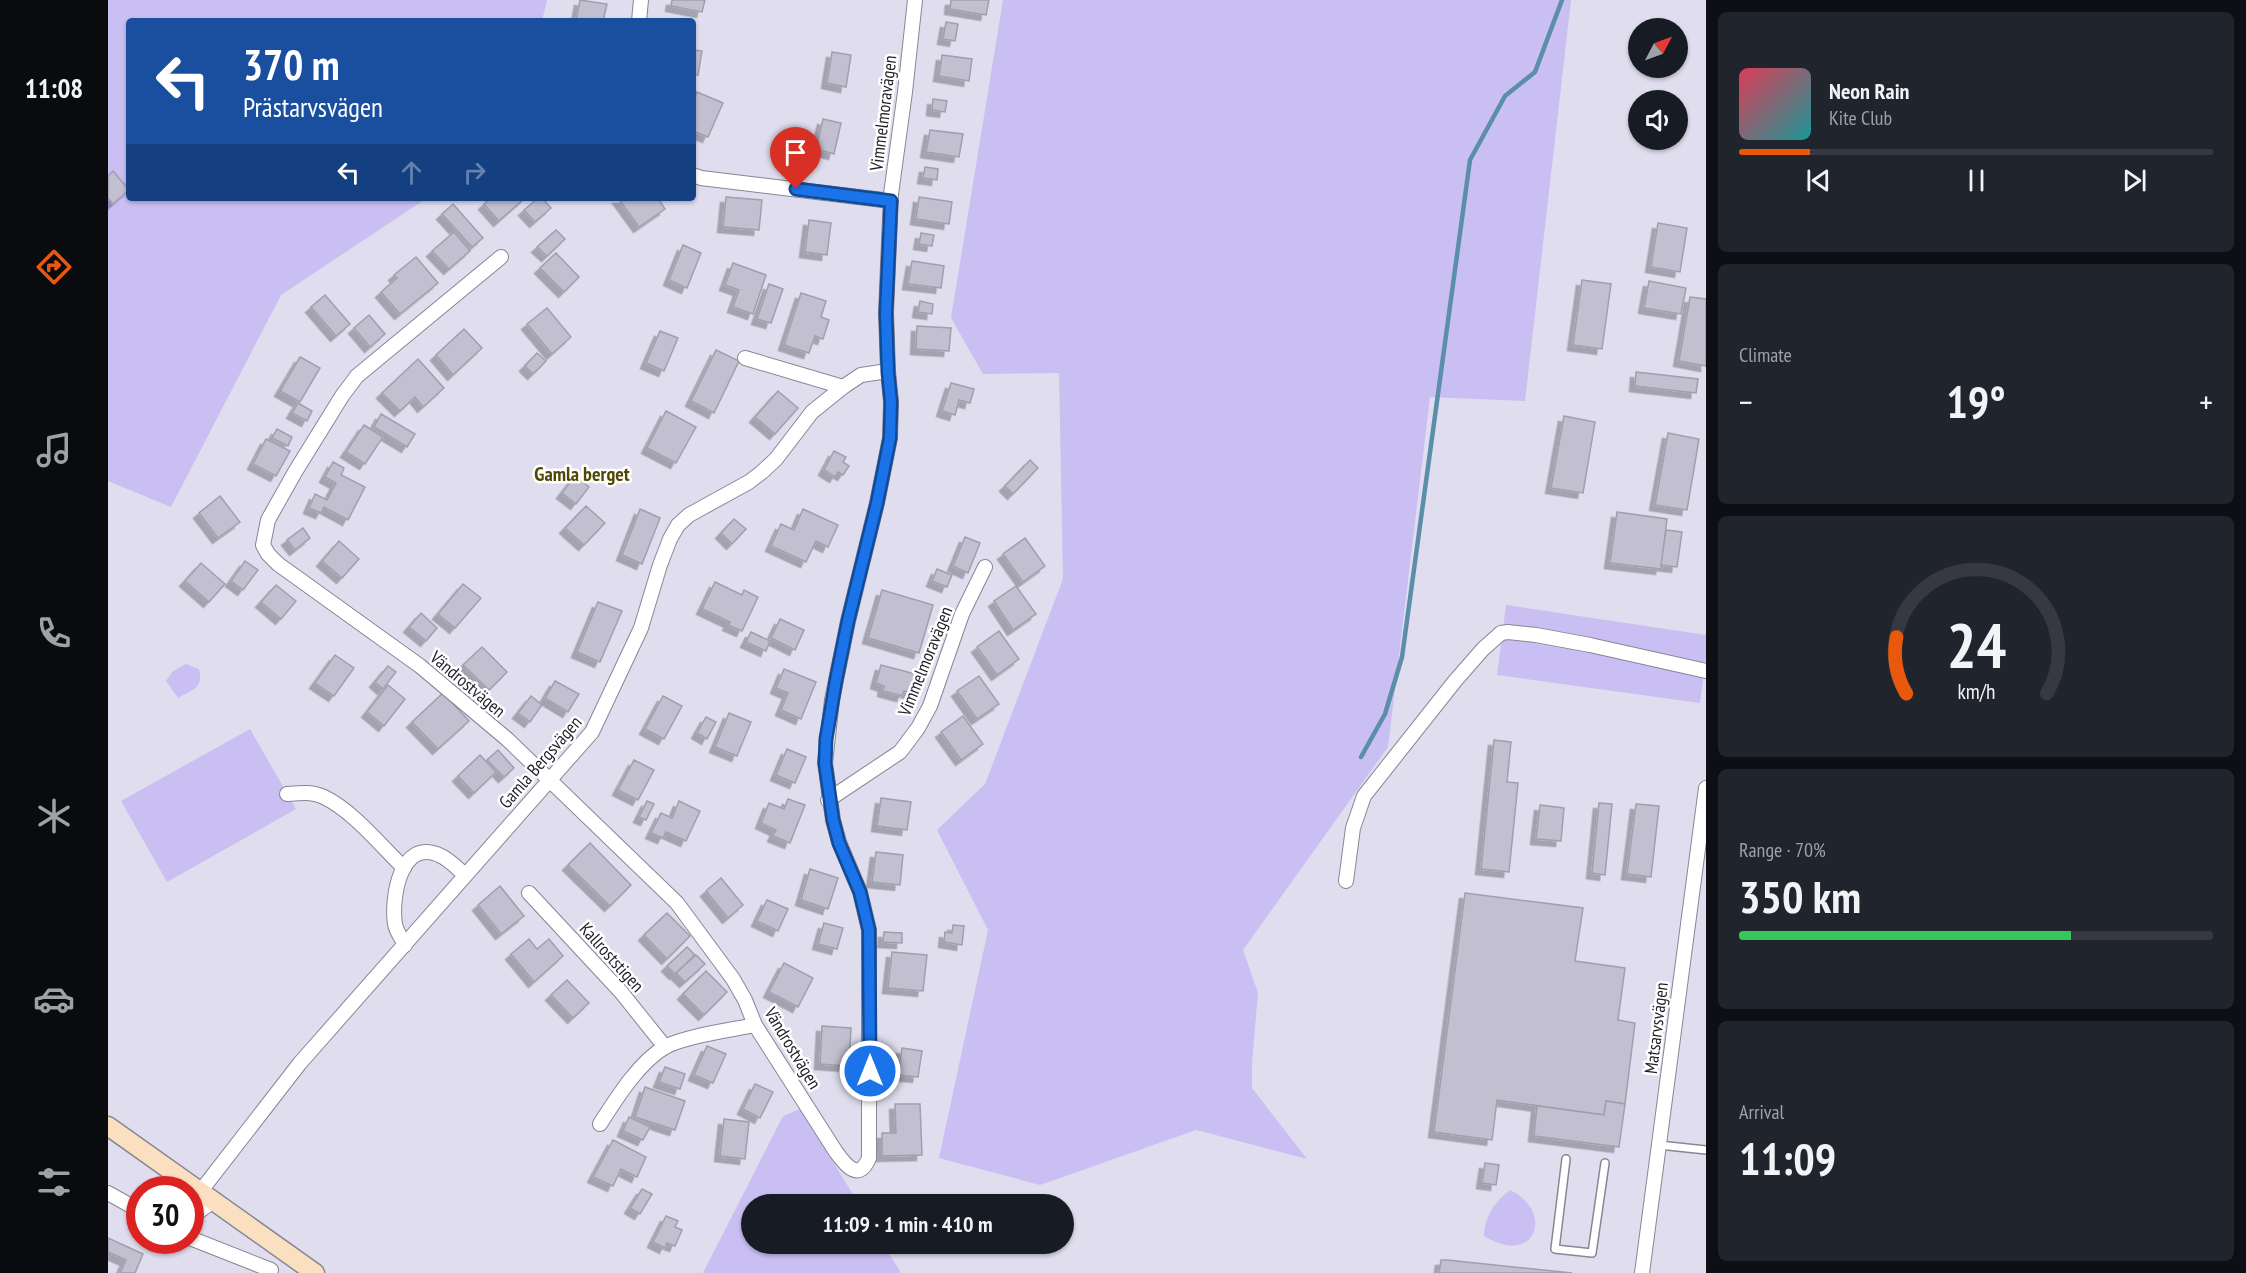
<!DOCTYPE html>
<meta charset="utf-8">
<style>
:root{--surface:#171b24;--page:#20242c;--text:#f1f3f6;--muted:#9ea1a6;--line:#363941;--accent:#ea580c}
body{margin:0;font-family:"PT Sans Narrow",sans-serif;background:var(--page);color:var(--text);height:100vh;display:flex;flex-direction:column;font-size:22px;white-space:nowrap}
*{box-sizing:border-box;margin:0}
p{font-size:20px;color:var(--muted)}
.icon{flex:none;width:33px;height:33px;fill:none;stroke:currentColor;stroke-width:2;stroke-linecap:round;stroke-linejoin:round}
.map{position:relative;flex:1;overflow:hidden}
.drawer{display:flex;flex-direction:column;gap:12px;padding:12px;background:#0d0f14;width:540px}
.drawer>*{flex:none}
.banner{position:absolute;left:18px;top:18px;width:570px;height:183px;border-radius:6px;box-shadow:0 2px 4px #0004;background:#1a4fa0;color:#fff;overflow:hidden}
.needle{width:39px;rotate:49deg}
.tools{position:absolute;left:1520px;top:18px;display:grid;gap:12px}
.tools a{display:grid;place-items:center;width:60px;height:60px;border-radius:50%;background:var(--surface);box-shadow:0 2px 4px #0004;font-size:30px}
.speed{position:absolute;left:18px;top:1176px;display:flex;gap:12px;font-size:30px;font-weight:700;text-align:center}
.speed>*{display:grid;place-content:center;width:78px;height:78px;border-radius:50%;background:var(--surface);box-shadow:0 2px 4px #0004;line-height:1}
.speed .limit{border:9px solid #d22;background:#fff;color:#111}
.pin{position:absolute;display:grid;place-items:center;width:51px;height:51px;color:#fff;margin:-62px -26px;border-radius:50% 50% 50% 0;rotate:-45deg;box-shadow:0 0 6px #0007}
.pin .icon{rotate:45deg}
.me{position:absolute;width:66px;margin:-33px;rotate:0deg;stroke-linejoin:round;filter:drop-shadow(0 0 4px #0008)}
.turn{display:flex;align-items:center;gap:21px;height:126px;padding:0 18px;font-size:27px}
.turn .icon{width:78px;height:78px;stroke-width:2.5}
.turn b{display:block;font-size:42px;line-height:51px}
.lanes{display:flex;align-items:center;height:57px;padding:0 18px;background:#0003;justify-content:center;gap:30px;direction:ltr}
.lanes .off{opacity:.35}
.big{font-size:45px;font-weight:800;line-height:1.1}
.drawer .widget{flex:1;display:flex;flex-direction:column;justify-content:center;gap:9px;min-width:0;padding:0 21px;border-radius:9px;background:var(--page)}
.drawer .dial{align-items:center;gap:0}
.dial svg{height:156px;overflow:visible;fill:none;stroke:var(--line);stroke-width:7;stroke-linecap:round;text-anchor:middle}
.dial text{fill:var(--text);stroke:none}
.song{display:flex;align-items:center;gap:18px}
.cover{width:72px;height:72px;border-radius:9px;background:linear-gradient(135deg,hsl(350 70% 55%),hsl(180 70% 35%))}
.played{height:6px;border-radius:3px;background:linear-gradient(90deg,var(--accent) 15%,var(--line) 15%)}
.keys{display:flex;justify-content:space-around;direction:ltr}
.heat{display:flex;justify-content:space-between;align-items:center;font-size:33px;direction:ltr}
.charge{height:9px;border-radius:4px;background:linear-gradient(90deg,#34c759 70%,var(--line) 0)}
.trip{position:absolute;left:633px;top:1194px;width:333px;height:60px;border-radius:30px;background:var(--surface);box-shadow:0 2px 4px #0004;font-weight:800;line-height:60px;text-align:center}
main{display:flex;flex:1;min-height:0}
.tabs{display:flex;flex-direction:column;width:108px;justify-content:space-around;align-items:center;background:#090b0e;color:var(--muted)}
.tabs .icon{width:42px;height:42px}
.tabs .current{color:var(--accent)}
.tabs b{font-size:27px;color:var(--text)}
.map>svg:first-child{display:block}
.green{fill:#cabff2}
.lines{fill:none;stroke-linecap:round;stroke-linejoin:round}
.stream{stroke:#5b8ea8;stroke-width:4.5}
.building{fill:#c2bfd0;stroke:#a19eae;stroke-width:1.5;filter:url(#shadow)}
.service-casing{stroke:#888695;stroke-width:10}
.minor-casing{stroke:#888695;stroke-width:16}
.secondary-casing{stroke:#888695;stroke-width:21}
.service{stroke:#fff;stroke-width:7}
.minor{stroke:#fff;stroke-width:14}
.secondary{stroke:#fae0c0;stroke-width:18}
.route-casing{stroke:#114b97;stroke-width:15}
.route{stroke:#1a73e8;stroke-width:10}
.labels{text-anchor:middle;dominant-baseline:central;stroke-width:5;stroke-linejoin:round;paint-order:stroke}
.street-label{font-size:18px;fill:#201f25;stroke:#fff}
.neighbourhood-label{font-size:20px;font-weight:bold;fill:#514703;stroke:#fff}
</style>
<main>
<nav class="tabs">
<b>11:08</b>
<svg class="icon current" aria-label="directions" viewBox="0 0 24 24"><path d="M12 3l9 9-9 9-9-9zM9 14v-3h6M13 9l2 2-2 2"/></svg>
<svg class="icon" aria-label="music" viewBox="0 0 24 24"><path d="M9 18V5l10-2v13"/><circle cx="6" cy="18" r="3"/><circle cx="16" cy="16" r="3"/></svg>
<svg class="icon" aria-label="phone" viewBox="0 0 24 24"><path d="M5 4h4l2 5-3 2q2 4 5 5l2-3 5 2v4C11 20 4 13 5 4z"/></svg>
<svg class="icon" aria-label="climate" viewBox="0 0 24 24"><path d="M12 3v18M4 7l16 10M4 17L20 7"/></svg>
<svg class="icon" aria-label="car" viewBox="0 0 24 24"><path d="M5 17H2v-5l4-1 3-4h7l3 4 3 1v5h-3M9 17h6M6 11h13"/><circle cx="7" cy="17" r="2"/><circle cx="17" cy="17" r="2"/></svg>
<svg class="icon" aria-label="filters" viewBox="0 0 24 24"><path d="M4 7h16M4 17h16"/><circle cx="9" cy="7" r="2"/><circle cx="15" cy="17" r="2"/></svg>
</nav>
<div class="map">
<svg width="1598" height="1273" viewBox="0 0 1598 1273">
<defs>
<filter id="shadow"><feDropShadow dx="-5.5" dy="5.5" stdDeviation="0" flood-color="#0004"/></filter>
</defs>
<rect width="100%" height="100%" fill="#e0ddee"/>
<!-- green -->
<g class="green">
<path d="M0,0h439l-5,21h-413v177h298l-146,97 -110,212 -63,-26z"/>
<path d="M895,0h568l-46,401 -95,-4 -42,350 -145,203 15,43 -6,70v25l55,71 -111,-29 -156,55 -101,-27 49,-228 -51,-100 48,-46 78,-205 -4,-206 -76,1 -32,-56z"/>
<path d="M1398,605l200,30v21l-6,47 -203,-28z"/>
<path d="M78,664l13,5c5,19 -7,21 -21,29l-12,-17 7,-10z"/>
<path d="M142,729l46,80 -129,73 -46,-81z"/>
<path d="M692,1109l59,95h-107v40h131l18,29h-198l80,-157z"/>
<path d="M1402,1190c45,21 26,78 -26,46 1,-21 10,-33 26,-46z"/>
</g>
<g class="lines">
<!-- stream -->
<path class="stream" d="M1253,757l24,-43 17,-57 68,-497 35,-64 30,-24 27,-72"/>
</g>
<!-- building -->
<g class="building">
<path d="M472,0l27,4 -4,17h-27z"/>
<path d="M564,0h33l-3,12 -31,-6z"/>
<path d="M843,0h38l-3,15 -36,-6z"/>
<path d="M838,22l12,2 -3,17 -12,-2z"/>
<path d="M585,50l9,1 -4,24 -5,-1z"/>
<path d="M724,52l19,3 -5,32 -19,-4z"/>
<path d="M834,55l30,4 -3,22 -30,-5z"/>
<path d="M589,92l26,11 -15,34 -15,-6v-30z"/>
<path d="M825,99l14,2 -2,11 -13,-2z"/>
<path d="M715,119l18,4 -7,31 -18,-5z"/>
<path d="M822,130l33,4 -4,23 -33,-5z"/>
<path d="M817,167l13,2 -1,11 -14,-2z"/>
<path d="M5,171l16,19 -16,14 -5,-6v-22z"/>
<path d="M618,197l36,3 -3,30 -36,-3z"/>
<path d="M811,197l33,5 -3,22 -33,-5z"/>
<path d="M383,198h34l-26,23 -15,-17z"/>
<path d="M430,198h4l9,10 -16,14 -11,-12z"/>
<path d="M510,198h40l7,11 -26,18z"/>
<path d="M345,204l30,34 -11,9 -30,-33z"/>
<path d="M701,220l22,3 -4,32 -22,-3z"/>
<path d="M1550,223l29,5 -7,44 -29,-5z"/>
<path d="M448,230l9,9 -18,17 -10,-9z"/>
<path d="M346,232l16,19 -21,18 -17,-18z"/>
<path d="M813,233l13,2 -2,11 -13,-2z"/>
<path d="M575,245l18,8 -14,35 -18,-8z"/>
<path d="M448,253l23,24 -15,15 -24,-24z"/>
<path d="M308,257l22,26 -38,31 -19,-22 16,-14 -3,-3z"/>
<path d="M804,261l32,5 -3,22 -33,-4z"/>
<path d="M625,263l33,12 -13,39 -20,-7 6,-17 -14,-5z"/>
<path d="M1474,280l29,4 -9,65 -29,-4z"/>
<path d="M1541,281l37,7 -5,26 -37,-6z"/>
<path d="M661,284l14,5 -12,34 -14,-4z"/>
<path d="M693,293l25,8 -5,16 8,3 -6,19 -8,-3 -6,17 -25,-8z"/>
<path d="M217,295l25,29 -14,12 -25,-29z"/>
<path d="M1582,297l16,2v67l-27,-5z"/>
<path d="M812,301l13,3 -1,10 -14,-2z"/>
<path d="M439,308l24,29 -19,17 -25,-30z"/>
<path d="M261,315l16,19 -15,13 -16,-19z"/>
<path d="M809,326l34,2 -2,23 -33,-2z"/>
<path d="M356,329l18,19 -29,27 -17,-20z"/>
<path d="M552,331l18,7 -14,33 -18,-8z"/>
<path d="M608,350l23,11 -25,52 -23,-12z"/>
<path d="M429,353l9,8 -13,13 -8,-8z"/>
<path d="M192,357l20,11 -20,34 -20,-11z"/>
<path d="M310,359l26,29 -21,19 -8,-10 -15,14 -18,-18z"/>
<path d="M1528,372l62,7 -2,14 -61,-7z"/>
<path d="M843,383l23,6 -4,14 -11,-3 -4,15 -13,-4z"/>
<path d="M670,391l20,17 -23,26 -20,-17z"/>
<path d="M190,403l14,8 -5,10 -15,-8z"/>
<path d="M558,411l30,16 -20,36 -29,-15z"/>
<path d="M273,414l34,20 -8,13 -33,-20z"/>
<path d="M1456,416l31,6 -12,71 -32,-5z"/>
<path d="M256,425l19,12 -18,27 -19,-12z"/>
<path d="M169,429l15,8 -4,9 -16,-8z"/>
<path d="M1560,433l31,6 -12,71 -32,-5z"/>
<path d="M158,439l24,12 -14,25 -23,-12z"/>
<path d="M726,451l12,6 -3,5 6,4 -6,9 -5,-3 -3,5 -11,-7z"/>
<path d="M922,460l8,8 -25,26 -8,-8z"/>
<path d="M225,462l11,6 -3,7 24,12 -17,33 -24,-13 -3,6 -12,-5 6,-14 12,6 9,-17 -11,-6z"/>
<path d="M467,476l14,11 -13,17 -14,-11z"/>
<path d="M112,496l20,26 -22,16 -19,-25z"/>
<path d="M478,506l19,17 -21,22 -19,-17z"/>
<path d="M532,509l20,9 -18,46 -20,-9z"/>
<path d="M695,509l35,16 -10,22 -12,-6 -10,21 -35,-16 10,-22 13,6z"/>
<path d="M1509,512l50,7 -6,50 -51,-6z"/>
<path d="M626,519l12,10 -14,15 -11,-11z"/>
<path d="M195,528l7,10 -15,12 -8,-10z"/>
<path d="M1558,530l16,2 -5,35 -16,-2z"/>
<path d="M857,537l15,6 -12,30 -15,-7z"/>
<path d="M917,538l20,28 -22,16 -20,-28z"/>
<path d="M231,541l20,18 -17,19 -20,-17z"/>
<path d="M137,561l13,9 -15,20 -12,-9z"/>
<path d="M93,563l24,21 -16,18 -24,-21z"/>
<path d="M829,569l15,6 -5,12 -15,-6z"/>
<path d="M607,582l27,13 2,-5 14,7 -16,34 -14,-6 2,-3 -28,-13z"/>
<path d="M355,584l18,14 -26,30 -17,-14z"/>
<path d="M168,585l20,16 -15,18 -20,-17z"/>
<path d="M908,586l20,28 -23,16 -19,-29z"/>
<path d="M774,590l51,15 -14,48 -51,-15z"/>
<path d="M490,602l24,9 -22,51 -23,-10z"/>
<path d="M313,613l16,15 -11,13 -17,-14z"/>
<path d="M672,619l24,11 -9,20 -24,-12z"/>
<path d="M891,631l20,28 -22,16 -20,-28z"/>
<path d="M643,632l19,9 -4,10 -20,-9z"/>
<path d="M374,647l25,25 -18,18 -26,-25z"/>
<path d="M227,655l19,13 -20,28 -19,-13z"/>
<path d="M773,665l38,10 -5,19 -10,-3 -2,5 -19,-5 1,-5 -8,-3z"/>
<path d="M280,666l8,6 -13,17 -8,-7z"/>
<path d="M676,669l32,13 -15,37 -20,-9 7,-17 -12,-5z"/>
<path d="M871,676l20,28 -22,15 -20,-28z"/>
<path d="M447,681l24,13 -11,18 -23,-14z"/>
<path d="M280,685l17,14 -21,27 -17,-14z"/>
<path d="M335,693l26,28 -31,28 -26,-27z"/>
<path d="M423,696l11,9 -12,17 -12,-9z"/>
<path d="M555,696l19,10 -18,33 -19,-10z"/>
<path d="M621,713l22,9 -14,34 -22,-9z"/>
<path d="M855,716l20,28 -22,16 -20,-28z"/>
<path d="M598,717l10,5 -9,17 -10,-6z"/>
<path d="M1386,740l17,2 -4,40 11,1 -9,89 -28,-3z"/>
<path d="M679,749l19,8 -11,26 -19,-8z"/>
<path d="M390,750l16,18 -10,9 -17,-17z"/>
<path d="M372,755l16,17 -22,21 -16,-17z"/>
<path d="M526,760l20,10 -16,30 -20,-10z"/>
<path d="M773,798l30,4 -4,28 -30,-4z"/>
<path d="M680,799l17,6 -15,38 -17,-7 3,-6 -15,-7 8,-20 15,6z"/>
<path d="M539,801l7,3 -8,16 -7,-3z"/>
<path d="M571,801l21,10 -14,30 -20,-9 -3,6 -12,-5 10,-20 11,5z"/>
<path d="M1491,803l13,1 -7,71 -13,-2z"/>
<path d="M1528,804l23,2 -8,71 -24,-3z"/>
<path d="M1432,805l24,3 -3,33 -25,-2z"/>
<path d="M482,843l41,42 -21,21 -42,-41z"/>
<path d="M768,852l27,3 -3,30 -28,-3z"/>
<path d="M702,869l28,9 -10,31 -27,-9z"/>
<path d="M613,878l22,27 -15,13 -22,-27z"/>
<path d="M392,886l24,30 -23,18 -23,-29z"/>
<path d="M1357,893l118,15 -8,53 50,7 -7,52 17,3 -10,81 -19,-3 -2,14 -107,-15 -5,40 -58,-8z"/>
<path d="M659,900l21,9 -10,22 -21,-10z"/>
<path d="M559,913l23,23 -23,23 -23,-24z"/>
<path d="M716,923l19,5 -6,21 -19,-5z"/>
<path d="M845,925l11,1 -2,19 -18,-3 1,-10 7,1z"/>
<path d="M776,932l18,1v10l-19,-1z"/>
<path d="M421,939l8,10 12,-10 14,17 -29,26 -23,-28z"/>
<path d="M579,947l8,8 -20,19 -8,-8z"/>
<path d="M784,952l35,3 -4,36 -35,-3z"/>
<path d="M588,955l9,9 -20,18 -9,-9z"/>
<path d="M676,963l29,15 -15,29 -29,-15z"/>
<path d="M598,971l21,21 -23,23 -21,-21z"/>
<path d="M459,980l22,23 -16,15 -22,-23z"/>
<path d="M714,1026l29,2 -2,38 -29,-2z"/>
<path d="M599,1046l19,8 -13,29 -19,-8z"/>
<path d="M794,1048l20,3 -4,26 -20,-2z"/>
<path d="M557,1067l20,7 -5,15 -21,-7z"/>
<path d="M647,1084l18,8 -13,26 -17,-9z"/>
<path d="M537,1087l40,14 -10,29 -40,-13z"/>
<path d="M1498,1101l19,3 -6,43 -85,-11 3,-30 67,9z"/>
<path d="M787,1104h25l2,51 -40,1v-23h14z"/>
<path d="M521,1117l21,10 -7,13 -20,-9z"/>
<path d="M616,1119l25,3 -4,37 -25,-3z"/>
<path d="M505,1140l33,17 -9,20 -16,-8 -8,17 -20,-9z"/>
<path d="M1377,1163l14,2 -3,20 -14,-2z"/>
<path d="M534,1189l10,5 -12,20 -10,-6z"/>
<path d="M558,1216l12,5 -3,6 7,3 -7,16 -8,-3 -2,5 -12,-6z"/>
<path d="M0,1238l35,16 -8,19h-15l6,-13 -18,-8z"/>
<path d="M1333,1260h6l125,13h-133z"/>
</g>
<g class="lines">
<defs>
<g id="service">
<path d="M1551,1145l47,5"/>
<path d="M1458,1159l-11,90 37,4 13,-90"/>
</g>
<g id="minor">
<path d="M531,21l2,-21"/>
<path d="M585,175l8,3 190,23"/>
<path d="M393,257l-144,119 -15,20 -47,76 -27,48 -5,25 5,9 10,10 142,102 87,73 170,164 56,76 12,21 10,25 81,127c10,14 23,30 33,6v-228l-9,-38 -21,-50 -6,-22 -8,-57 7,-63 16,-79 29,-118 13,-65 1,-36 -3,-31 -2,-58 5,-119 14,-102 10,-92"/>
<path d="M637,358l98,29"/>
<path d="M179,794c12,-1 25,-3 37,3 29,14 57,49 80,71"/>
<path d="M720,800l72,-48 18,-24 12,-22 32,-92 23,-47"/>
<path d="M1238,881l7,-53 11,-32 91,-115 28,-32 18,-16 7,-1 28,3 54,10 116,26"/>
<path d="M421,893l92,99 44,55"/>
<path d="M297,945c-3,-6 -9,-14 -10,-21 -4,-25 5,-86 44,-69 10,4 18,13 26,20"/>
<path d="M492,1124c16,-25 39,-62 65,-77 21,-11 66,-17 90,-22"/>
<path d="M92,1192l100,-129 292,-331 49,-104 19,-63 10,-26 8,-14 11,-10 60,-33 13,-10 14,-13 36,-47 31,-25 18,-12 27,-4"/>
<path d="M0,1193l32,18"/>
<path d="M82,1218l23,-17"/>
<path d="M82,1238l81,32"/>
<path d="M1534,1273l64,-485"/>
</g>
<path id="secondary" d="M0,1126l207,147"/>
</defs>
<!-- service casing -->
<use href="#service" class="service-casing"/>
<!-- minor casing -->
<use href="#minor" class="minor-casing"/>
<!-- secondary casing -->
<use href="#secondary" class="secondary-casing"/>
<!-- service -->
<use href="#service" class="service"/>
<!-- minor -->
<use href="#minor" class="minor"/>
<!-- secondary -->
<use href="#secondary" class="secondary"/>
</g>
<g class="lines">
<defs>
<path id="route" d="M688,189l95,12 -5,112 2,59 3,30 -1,36 -13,65 -29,118 -12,59 -10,59 -1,24 8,57 6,23 21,49 9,38 1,141"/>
</defs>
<!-- route casing -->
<use href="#route" class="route-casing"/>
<!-- route -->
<use href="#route" class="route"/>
</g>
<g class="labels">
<!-- street labels -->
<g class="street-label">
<text transform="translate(775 113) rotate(-83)">Vimmelmoravägen</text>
<text transform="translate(817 661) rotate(-68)">Vimmelmoravägen</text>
<text transform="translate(360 684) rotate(40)">Vändrostvägen</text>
<text transform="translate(432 762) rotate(-49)">Gamla Bergsvägen</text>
<text transform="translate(504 957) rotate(48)">Kallroststigen</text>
<text transform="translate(1548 1028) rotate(-83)">Matsarvsvägen</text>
<text transform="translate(685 1048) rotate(59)">Vändrostvägen</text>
</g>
<!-- neighbourhood labels -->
<g class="neighbourhood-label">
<text x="474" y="474">Gamla berget</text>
</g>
</g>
</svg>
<div class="tools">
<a><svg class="needle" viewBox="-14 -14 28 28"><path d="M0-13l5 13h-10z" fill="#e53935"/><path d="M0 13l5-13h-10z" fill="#9ea1a6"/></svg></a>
<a><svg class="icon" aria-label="sound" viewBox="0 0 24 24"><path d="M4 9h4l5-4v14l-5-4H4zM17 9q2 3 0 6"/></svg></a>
</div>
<div class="speed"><div class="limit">30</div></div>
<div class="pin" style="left:688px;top:189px;background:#d93025"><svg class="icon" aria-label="arrive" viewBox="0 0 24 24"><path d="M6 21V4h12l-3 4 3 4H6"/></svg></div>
<svg class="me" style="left:762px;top:1071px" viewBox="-20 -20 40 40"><circle r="17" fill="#1a73e8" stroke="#fff" stroke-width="3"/><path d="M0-11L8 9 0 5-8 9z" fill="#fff"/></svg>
<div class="trip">11:09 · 1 min · 410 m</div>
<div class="banner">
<div class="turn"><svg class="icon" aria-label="left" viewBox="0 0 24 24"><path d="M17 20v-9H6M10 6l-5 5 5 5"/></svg><div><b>370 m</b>Prästarvsvägen</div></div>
<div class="lanes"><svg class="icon" aria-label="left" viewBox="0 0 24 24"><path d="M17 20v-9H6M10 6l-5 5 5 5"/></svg><svg class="icon off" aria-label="ahead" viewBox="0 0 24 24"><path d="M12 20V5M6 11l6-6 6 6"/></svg><svg class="icon off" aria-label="right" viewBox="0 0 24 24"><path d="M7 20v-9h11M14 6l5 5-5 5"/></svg></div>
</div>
</div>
<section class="drawer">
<div class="widget">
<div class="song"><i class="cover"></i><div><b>Neon Rain</b><p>Kite Club</p></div></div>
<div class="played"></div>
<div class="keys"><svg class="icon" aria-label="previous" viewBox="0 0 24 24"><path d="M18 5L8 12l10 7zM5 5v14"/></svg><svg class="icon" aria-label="pause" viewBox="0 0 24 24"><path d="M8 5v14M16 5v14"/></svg><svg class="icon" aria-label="next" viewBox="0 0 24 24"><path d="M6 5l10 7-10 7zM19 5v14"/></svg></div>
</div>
<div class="widget"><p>Climate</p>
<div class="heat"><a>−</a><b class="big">19°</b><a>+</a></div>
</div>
<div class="widget dial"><svg viewBox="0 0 100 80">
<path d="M14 69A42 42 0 1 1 86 69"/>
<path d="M14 69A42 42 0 0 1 9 40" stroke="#ea580c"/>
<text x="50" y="56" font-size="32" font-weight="700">24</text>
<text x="50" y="72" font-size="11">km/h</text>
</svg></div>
<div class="widget"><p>Range · 70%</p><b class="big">350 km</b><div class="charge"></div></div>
<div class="widget"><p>Arrival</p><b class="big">11:09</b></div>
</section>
</main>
